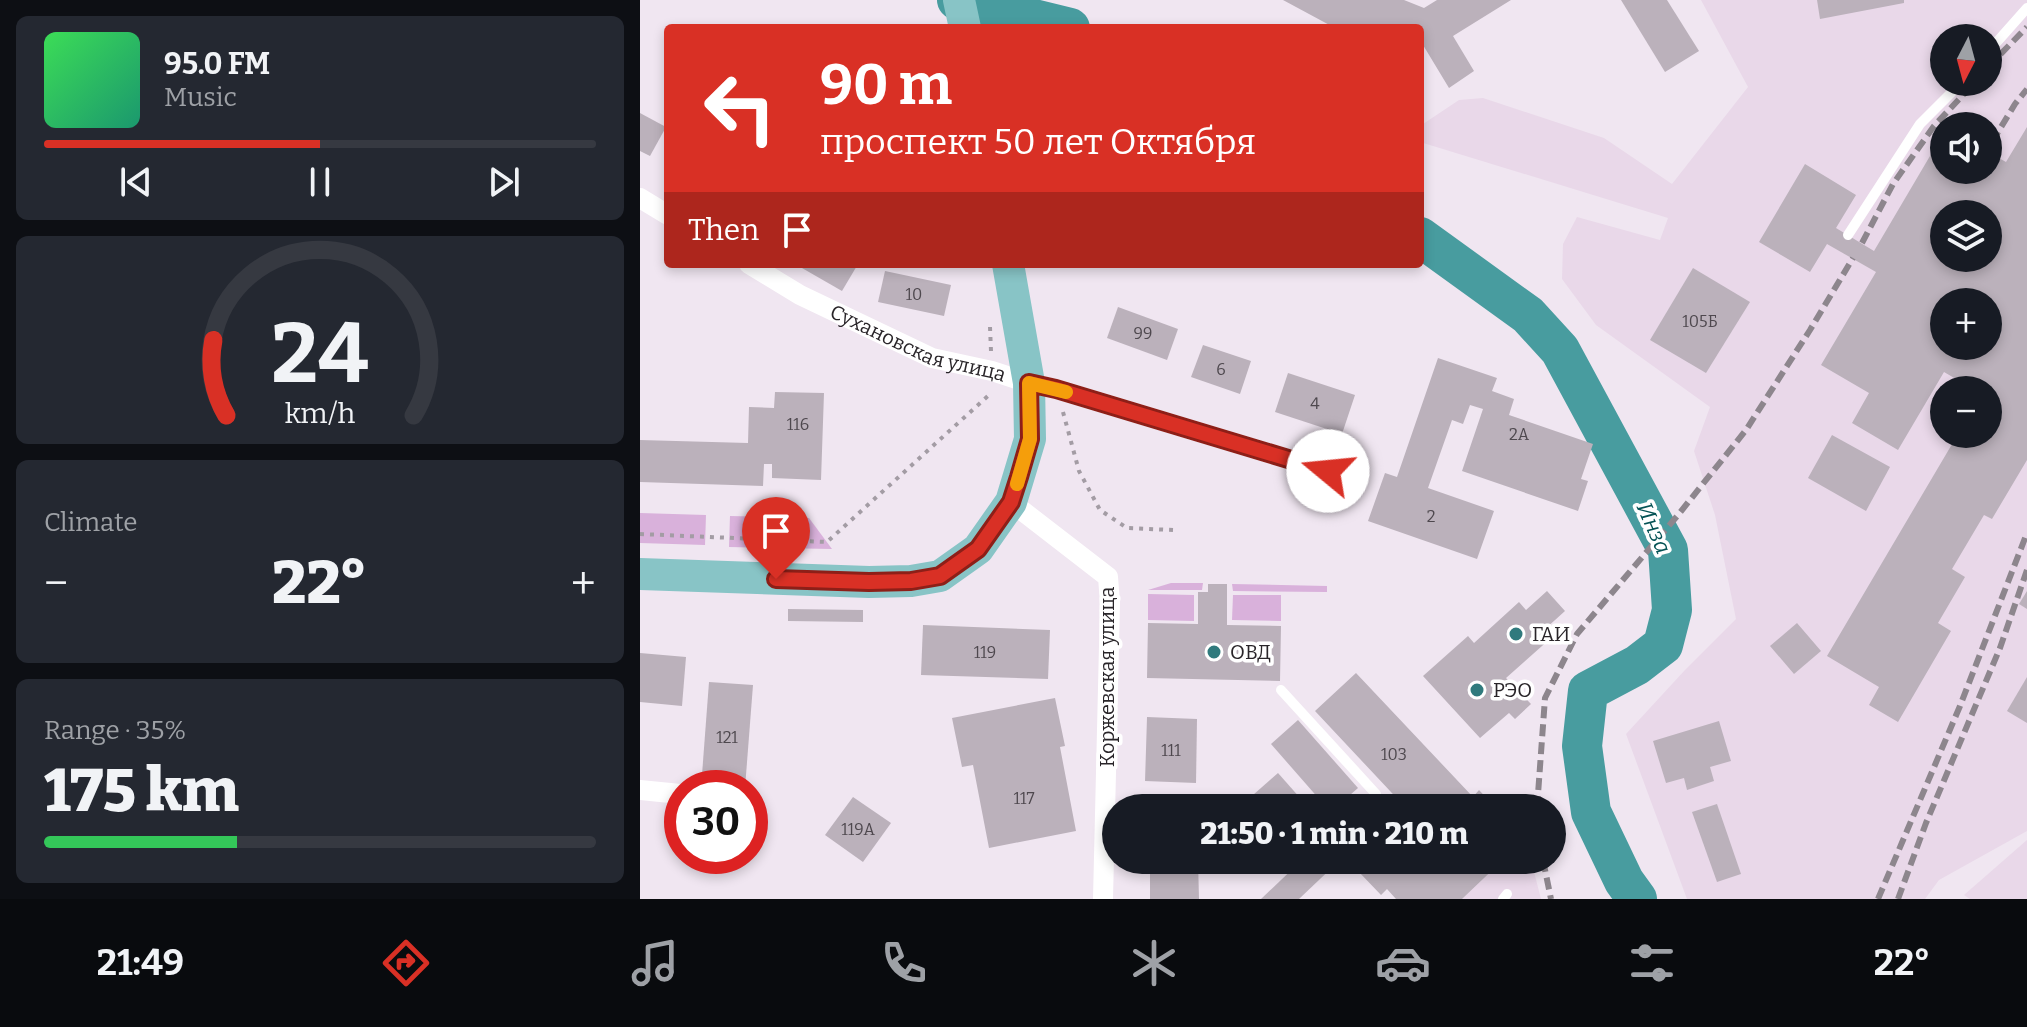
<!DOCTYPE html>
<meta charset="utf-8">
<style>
:root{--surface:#171b24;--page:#242831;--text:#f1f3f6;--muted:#9ea1a6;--line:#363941;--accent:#d93025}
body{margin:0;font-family:Bitter,serif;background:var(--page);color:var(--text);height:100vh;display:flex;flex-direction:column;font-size:30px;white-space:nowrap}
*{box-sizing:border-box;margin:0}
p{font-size:26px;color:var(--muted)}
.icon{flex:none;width:44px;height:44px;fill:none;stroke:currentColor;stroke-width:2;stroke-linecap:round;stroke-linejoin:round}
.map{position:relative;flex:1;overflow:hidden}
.details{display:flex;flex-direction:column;gap:16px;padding:16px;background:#0d0f14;width:640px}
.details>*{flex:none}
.top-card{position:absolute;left:24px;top:24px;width:760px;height:244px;border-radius:8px;box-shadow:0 4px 12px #0003;background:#d93025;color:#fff;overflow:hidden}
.needle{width:52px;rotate:186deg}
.fabs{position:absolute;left:1290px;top:24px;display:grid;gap:16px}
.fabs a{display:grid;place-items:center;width:72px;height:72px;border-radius:50%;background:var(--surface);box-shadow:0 4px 12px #0003;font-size:40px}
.speed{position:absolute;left:24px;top:770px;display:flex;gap:16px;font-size:40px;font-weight:700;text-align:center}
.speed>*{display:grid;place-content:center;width:104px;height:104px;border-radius:50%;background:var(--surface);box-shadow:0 4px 12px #0003;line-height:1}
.speed .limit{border:12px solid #d22;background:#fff;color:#111}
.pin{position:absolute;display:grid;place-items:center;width:68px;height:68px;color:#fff;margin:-82px -34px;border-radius:50% 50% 50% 0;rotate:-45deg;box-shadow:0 0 8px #0007}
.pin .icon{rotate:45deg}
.me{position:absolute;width:88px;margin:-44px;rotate:287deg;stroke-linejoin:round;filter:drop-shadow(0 0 6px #0008)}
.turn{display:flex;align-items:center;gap:28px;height:168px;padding:0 24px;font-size:36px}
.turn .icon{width:104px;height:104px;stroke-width:2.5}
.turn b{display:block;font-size:56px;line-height:68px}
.then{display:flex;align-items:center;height:76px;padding:0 24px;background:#0003;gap:16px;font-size:30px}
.big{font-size:60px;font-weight:800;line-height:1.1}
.details .tile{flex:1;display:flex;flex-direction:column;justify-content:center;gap:12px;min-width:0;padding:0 28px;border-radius:12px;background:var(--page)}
.details .dial{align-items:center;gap:0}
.dial svg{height:208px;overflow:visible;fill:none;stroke:var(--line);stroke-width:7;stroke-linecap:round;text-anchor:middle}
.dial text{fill:var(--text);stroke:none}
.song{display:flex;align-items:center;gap:24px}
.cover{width:96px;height:96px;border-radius:12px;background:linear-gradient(135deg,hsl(130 70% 55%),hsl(160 70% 35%))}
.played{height:8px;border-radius:4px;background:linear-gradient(90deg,var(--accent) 50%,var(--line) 50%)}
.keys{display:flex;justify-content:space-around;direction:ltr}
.heat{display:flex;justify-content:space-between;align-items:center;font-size:44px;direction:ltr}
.charge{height:12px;border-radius:6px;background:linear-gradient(90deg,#34c759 35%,var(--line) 0)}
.trip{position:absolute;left:462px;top:794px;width:464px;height:80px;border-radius:40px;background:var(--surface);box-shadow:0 4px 12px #0003;font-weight:800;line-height:80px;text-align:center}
.dock{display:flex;height:128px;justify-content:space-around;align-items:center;background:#090b0e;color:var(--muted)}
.dock .icon{width:56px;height:56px}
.dock .on{color:var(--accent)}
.dock b{font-size:36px;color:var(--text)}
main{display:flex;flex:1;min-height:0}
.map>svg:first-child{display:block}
.built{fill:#e9d8e9;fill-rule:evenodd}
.green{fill:#d9b1db}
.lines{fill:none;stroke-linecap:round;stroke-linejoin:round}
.river{stroke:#489c9f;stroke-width:40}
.building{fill:#bbb1bb;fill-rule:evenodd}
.path{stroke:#a39ca4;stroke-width:4;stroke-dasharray:4 6;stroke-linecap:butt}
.service{stroke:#fff;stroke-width:10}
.minor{stroke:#fff;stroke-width:20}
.primary{stroke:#88c4c6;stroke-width:32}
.rail{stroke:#8d868d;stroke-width:6;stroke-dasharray:12 6;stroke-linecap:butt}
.route-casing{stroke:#8d1f18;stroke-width:20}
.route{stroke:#d93025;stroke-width:14}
.slow{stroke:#f59e0b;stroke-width:14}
.poi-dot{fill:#307a7d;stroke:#fff;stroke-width:3}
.labels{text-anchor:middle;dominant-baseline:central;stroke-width:7;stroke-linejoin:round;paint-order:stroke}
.number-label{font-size:16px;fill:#4e484e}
.street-label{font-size:20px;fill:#292529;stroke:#fff}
.poi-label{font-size:20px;fill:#292529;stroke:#fff;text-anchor:start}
.water-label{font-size:22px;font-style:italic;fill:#055355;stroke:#fff}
</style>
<main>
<section class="details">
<div class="tile">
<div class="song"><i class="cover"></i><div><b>95.0 FM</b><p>Music</p></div></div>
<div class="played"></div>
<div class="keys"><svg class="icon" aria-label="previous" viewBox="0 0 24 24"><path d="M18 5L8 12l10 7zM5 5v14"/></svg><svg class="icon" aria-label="pause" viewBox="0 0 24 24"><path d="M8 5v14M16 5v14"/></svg><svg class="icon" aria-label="next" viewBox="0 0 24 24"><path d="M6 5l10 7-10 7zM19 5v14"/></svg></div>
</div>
<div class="tile dial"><svg viewBox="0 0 100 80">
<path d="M14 69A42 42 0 1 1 86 69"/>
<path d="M14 69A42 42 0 0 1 9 40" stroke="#d93025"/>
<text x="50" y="56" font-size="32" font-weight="700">24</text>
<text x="50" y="72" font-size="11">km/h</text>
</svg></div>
<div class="tile"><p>Climate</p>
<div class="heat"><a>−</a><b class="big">22°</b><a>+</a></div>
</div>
<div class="tile"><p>Range · 35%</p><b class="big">175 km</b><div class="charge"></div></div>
</section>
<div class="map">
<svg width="1387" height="899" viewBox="0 0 1387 899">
<rect width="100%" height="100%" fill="#f0e6f1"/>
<!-- built -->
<g class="built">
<path d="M1061,0h326v831l-88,49 -14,19h-238l-61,-165 59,-64 51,-51 -21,-104 -21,-64 16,-44 -114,-82 -34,-46 1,-35 14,-27 83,23 8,-22 -248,-76v-16l39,-26 24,-2 121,40 68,46 76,-97zM1304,38h44v44h-44zM1304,126h44v44h-44zM1304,214h44v44h-44zM1304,302h44v44h-44zM1304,390h44v44h-44z"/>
<path d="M1387,840v59h-57l-6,-4z"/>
<path d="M863,860h28l10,39h-79z"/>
</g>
<!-- green -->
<g class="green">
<path d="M0,513l66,2 -1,30 -65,-2z"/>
<path d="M90,516l79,2 23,31 -103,-2z"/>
<path d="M531,583h32l-1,7h-54z"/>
<path d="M592,584l95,2v6l-94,-1z"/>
<path d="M508,594l46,1v26l-46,-1z"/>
<path d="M593,595h48v26l-49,-1z"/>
</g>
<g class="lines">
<!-- river -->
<g class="river">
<path d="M317,0l113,28"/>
<path d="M780,237l108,78 32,35 108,200 4,60 -9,35 -26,20 -49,26 -6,55 9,66 33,69 13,18"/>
</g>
</g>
<!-- building -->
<g class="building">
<path d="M643,0h121l20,8 13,-8h74l-58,36 21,35 -25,17 -29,-48v-12h-85z"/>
<path d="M981,0h46l32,51 -34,21z"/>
<path d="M1177,0h87v3l-84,16z"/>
<path d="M0,113l26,14 -16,29 -10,-5z"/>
<path d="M1387,127v333l-35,59 -8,-4 -32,54 13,8 -27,46 13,8 -53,91 -29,-17 10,-18 -52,-31 131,-222h30v-44h-13l-31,-18 -46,78 -46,-27 17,-30 -48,-28 55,-93 -49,-28 -17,28 -51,-30 46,-78 51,31 -20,33 38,23 66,-112 4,3v28h44v-18l18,10zM1304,214h44v44h-44zM1304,302h44v44h-44z"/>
<path d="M155,264h63l-16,27z"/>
<path d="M1053,268l57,34 -44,71 -56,-33z"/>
<path d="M245,271l66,14 -7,31 -66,-14z"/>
<path d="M478,307l60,22 -11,31 -60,-22z"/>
<path d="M563,345l48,16 -11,33 -49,-17z"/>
<path d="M798,358l59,20 -5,13 22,8 -5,16 84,29 -12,35 7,2 -10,30 -116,-40 21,-62 -13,-4 -7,19 -11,-4 -24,68 66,23 -17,48 -109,-38 17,-48 12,4z"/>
<path d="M648,373l67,22 -13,39 -67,-22z"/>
<path d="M135,392l49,1 -3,87 -49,-2v-14h-8l-1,22 -123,-4v-42l108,3 1,-36 25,1z"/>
<path d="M1192,435l58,32 -24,44 -58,-33z"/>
<path d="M568,584h19v41l54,1 -1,55 -133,-3 1,-55 50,1v-32h10z"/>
<path d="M907,591l18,20 -21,19 7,8 -45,40 25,26 -16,15 -6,-6 -29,25 -57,-62 45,-40 6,7 45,-41 7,8z"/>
<path d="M1387,591v18l-8,-5z"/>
<path d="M148,609l75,1v12l-75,-1z"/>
<path d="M1157,623l24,28 -27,23 -24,-28z"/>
<path d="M283,625l127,5 -2,49 -127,-4z"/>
<path d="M0,653l46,4 -4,49 -42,-4z"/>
<path d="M716,673l117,124 6,-7 17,18h-90l-91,-97z"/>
<path d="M1387,677v46l-20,-12z"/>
<path d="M69,682l44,3 -8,103h-44z"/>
<path d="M415,698l10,48 -5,1 16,84 -87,17 -16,-83 -11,2 -10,-49z"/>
<path d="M507,717l50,2 -1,64 -51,-2z"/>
<path d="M658,720l60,68 -23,20h-8l-56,-64z"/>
<path d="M1079,721l12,40 -21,6 4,14 -27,9 -3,-12 -18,5 -13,-42z"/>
<path d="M638,773l31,35h-58l-6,-6z"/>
<path d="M213,797l38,26 -28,39 -38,-27z"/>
<path d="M1077,804l24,70 -24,8 -25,-70z"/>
<path d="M510,860h48l1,39h-49z"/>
<path d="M662,860h38l-41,39h-38z"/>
<path d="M724,860h139l-41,39h-66l-9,-10 -6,6 -22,-23 9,-8z"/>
</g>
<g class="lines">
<!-- path -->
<g class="path">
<path d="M350,327l1,24"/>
<path d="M423,412l16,59 21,39 27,18 46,2"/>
<path d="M0,534l187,8 162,-147v-4"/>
</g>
<!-- service -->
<g class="service">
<path d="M1348,52l39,-44"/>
<path d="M1208,235l72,-111 42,-42"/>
<path d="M641,690l95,104"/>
<path d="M863,899l4,-5"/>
</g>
<!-- minor -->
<g class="minor">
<path d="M0,198l28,17"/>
<path id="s1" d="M109,264l51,31 132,63 60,13 37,12 27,6 272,82"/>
<path d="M371,502l97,75 2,26 -7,296"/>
<path d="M0,790l40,4"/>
</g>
<!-- primary -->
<g class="primary">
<path d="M319,0l6,28"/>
<path d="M0,574l229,8 42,-1 29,-5 38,-27 33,-47 19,-63 -1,-56 -21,-119"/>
</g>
<!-- rail -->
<g class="rail">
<path d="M1348,67l39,-40"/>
<path d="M1352,142l23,-38 12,-15"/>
<path d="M1222,243l31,-59 41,-58 41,-44"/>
<path d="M897,808l8,-110 32,-64 101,-119 68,-85 64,-100 43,-72"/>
<path d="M903,860l8,39"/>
<path d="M1238,899l82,-193 67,-173"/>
<path d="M1258,899l28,-76 74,-175 27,-78"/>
</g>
</g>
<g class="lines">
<defs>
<path id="route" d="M136,579l93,3 42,-1 29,-5 38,-27 33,-47 8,-25 11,-38 -1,-56 27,6 272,82"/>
</defs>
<!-- route casing -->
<use href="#route" class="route-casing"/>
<!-- route -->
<use href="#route" class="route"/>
<!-- slow -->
<path class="slow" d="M377,484l13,-45 -1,-56 37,9"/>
</g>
<!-- markers -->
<g class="poi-dot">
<circle cx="876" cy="634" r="8"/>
<circle cx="574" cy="652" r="8"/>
<circle cx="837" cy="690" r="8"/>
</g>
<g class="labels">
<!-- number labels -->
<g class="number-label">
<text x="274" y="294">10</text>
<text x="1060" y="321">105Б</text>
<text x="503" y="333">99</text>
<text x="581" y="369">6</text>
<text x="675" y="403">4</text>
<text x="158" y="424">116</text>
<text x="879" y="434">2А</text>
<text x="791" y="516">2</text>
<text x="345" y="652">119</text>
<text x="87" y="737">121</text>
<text x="531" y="750">111</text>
<text x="754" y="754">103</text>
<text x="384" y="798">117</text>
<text x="218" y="829">119А</text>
</g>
<!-- street labels -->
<g class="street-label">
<text stroke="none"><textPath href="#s1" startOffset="188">Сухановская улица</textPath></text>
<text transform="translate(467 677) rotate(-90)">Коржевская улица</text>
</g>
<!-- poi labels -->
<g class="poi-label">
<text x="892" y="634">ГАИ</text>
<text x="590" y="652">ОВД</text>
<text x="853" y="690">РЭО</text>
</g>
<!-- water labels -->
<g class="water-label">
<text transform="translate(1014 528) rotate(66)">Инза</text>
</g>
</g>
</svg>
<div class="fabs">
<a><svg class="needle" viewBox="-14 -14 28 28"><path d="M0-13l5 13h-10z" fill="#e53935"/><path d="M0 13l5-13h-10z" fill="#9ea1a6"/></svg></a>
<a><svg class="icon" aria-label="sound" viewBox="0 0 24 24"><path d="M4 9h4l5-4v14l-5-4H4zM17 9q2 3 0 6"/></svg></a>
<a><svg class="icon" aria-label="layers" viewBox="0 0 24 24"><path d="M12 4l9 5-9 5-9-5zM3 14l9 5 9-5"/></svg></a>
<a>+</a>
<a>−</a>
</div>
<div class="speed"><div class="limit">30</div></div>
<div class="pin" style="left:136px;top:579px;background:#d93025"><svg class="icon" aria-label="arrive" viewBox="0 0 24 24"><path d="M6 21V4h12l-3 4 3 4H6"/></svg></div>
<svg class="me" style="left:688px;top:471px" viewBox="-20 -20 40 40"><circle r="19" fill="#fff"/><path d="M0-13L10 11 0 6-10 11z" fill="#d93025"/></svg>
<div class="trip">21:50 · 1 min · 210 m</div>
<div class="top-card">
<div class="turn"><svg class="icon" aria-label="left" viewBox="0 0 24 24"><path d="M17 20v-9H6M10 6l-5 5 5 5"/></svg><div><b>90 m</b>проспект 50 лет Октября</div></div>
<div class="then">Then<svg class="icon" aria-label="arrive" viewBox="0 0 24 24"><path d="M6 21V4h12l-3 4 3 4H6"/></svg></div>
</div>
</div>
</main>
<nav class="dock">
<b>21:49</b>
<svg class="icon on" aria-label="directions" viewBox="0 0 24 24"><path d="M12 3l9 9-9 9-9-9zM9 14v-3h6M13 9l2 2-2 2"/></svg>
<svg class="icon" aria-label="music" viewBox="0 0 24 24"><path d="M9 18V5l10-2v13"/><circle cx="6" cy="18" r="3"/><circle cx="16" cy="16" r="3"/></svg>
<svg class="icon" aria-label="phone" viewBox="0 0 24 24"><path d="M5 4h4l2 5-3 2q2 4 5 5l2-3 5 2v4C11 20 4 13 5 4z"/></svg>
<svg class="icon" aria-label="climate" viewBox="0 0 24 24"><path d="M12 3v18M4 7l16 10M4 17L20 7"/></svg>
<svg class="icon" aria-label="car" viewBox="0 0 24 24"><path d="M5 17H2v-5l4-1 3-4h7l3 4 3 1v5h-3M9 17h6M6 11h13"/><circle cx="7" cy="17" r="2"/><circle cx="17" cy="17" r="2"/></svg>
<svg class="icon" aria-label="filters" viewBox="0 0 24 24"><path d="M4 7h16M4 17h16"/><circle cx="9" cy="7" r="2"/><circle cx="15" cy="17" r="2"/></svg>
<b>22°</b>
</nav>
